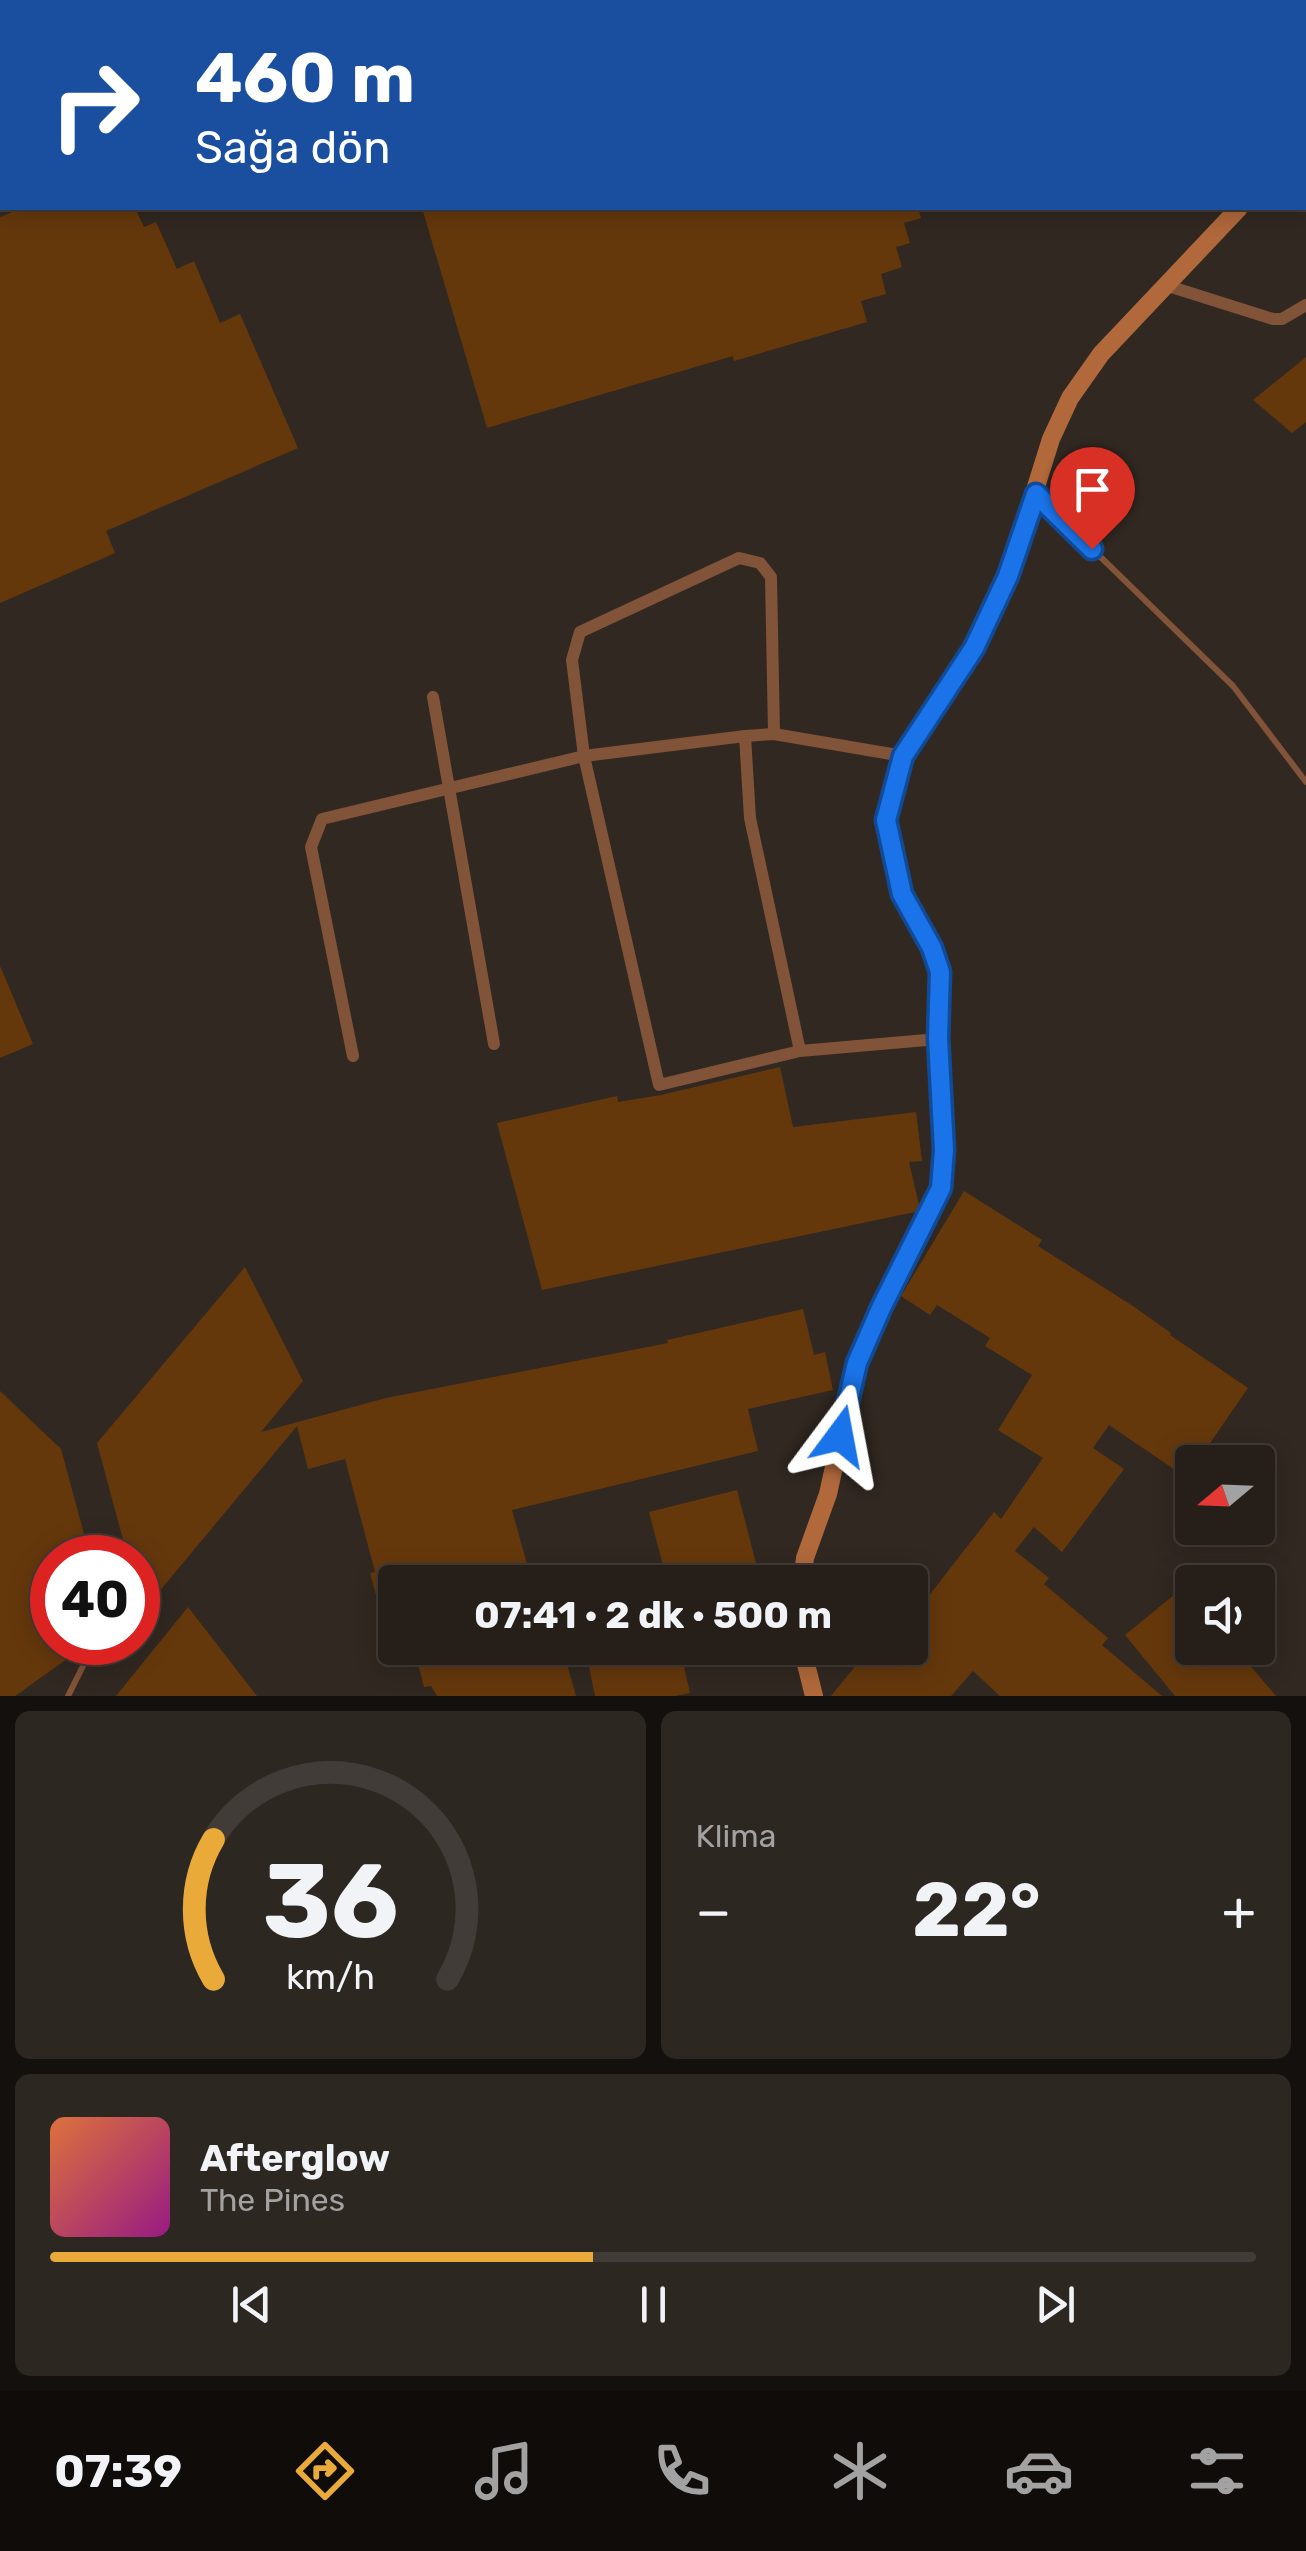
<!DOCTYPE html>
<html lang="tr">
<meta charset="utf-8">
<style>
:root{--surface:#251e19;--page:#2d2722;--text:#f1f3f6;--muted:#a3a2a2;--line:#423c38;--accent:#eaaa39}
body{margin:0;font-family:Rubik,sans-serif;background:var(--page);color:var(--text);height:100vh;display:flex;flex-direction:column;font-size:38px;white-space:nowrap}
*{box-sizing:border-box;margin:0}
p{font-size:32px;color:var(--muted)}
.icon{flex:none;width:55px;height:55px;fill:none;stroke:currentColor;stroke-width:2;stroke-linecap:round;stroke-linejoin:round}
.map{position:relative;height:1696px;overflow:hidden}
.details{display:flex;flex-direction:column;gap:15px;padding:15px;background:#14100e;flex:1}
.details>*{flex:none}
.top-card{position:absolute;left:0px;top:0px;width:1308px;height:210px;box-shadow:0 5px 25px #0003,0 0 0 2px var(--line);background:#1a4fa0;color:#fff;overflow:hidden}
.needle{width:65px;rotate:251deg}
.buttons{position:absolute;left:1175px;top:1445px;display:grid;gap:20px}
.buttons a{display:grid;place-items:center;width:100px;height:100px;border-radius:10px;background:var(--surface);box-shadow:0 5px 25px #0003,0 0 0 2px var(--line);font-size:50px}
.speed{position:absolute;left:30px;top:1535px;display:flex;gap:20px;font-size:50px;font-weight:700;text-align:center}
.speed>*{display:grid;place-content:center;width:130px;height:130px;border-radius:50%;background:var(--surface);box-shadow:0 5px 25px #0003,0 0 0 2px var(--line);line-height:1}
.speed .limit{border:15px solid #d22;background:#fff;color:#111}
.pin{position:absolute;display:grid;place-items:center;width:85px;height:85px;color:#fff;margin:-102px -42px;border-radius:50% 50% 50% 0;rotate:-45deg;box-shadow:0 0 10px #0007}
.pin .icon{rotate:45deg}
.me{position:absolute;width:110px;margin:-55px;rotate:13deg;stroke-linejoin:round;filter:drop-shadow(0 0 8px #0008)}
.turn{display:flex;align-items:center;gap:35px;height:210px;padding:0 30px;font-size:45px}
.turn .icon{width:130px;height:130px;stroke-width:2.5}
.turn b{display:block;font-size:70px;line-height:85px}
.big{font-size:75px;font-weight:700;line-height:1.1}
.details .widget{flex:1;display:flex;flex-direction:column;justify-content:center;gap:15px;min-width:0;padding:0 35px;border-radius:15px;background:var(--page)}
.details .dial{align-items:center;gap:0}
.dial svg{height:260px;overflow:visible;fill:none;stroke:var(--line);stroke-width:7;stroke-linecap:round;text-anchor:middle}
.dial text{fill:var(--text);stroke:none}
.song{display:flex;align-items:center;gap:30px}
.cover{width:120px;height:120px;border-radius:15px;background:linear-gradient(135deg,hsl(20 70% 55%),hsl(310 70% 35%))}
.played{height:10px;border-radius:5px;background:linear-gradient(90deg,var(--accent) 45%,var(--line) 45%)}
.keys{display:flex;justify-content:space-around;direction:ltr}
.heat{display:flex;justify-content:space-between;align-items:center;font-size:55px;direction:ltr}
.details .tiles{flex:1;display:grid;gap:15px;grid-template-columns:1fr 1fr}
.widget:last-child{grid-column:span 2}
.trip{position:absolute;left:378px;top:1565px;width:550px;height:100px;border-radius:10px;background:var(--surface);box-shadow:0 5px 25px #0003,0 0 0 2px var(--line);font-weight:700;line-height:100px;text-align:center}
.tab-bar{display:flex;height:160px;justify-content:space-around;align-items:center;background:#0f0c0a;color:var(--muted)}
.tab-bar .icon{width:70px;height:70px}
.tab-bar .active{color:var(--accent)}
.tab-bar b{font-size:45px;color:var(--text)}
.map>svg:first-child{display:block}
.building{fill:#65380c}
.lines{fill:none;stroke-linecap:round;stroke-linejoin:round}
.lane{stroke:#815338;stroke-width:6}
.street{stroke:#815338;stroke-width:12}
.secondary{stroke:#b1693b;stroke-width:18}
.route-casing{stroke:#114b97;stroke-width:25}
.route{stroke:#1a73e8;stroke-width:18}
</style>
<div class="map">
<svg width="1306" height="1696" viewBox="0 0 1306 1696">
<rect width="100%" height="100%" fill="#312821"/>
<!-- building -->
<g class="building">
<path d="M22,208h113l9,19 12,-5 21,47 17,-8 26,62 20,-9 58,134 -192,83 9,22 -115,50v-386z"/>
<path d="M422,208h496l3,10 -17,5 6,20 -14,4 6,20 -21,7 5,20 -25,7 6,21 -133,39 -1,-5 -246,72z"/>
<path d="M1306,357v65l-14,11 -39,-33z"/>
<path d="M0,966l33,78 -33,14z"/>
<path d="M780,1067l13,60 123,-15 6,49 -13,1 10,43 -4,7 -373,78 -45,-167 120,-27 1,6 43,-7z"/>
<path d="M964,1191l78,49 -4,6 95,60 38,27 -1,2 78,53 -51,74h-5l-5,16 -78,-53 -16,23 31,21 -62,83 -28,-25 -19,24 34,27 -5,6 64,54 -6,7 60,51h-162l-27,-25 -22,25h-120l39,-48h40v-28l84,-108 7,7 42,-61 -45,-28 34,-55 -47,-29 5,-8 -53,-33 -7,10 -29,-19z"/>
<path d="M245,1267l58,114 -42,51 125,-34 282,-55 -1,-3 136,-31 11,46 11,-3 8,38 -85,19 10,42 -246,59 20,72h-137v43l-10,3 -15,-55 5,-1 -30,-113 -37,10 -11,-43 -154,185 -5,-20v-33h-10l-31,-115z"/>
<path d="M0,1391l61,58 26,96v13h-35v84h39l-76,54h-15z"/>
<path d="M737,1490l24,92h-135v-4l38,-9 -15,-57z"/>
<path d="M1185,1586l7,9v53h43l41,48h-101l-50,-61z"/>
<path d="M188,1607l69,89h-141z"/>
<path d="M414,1648h135l3,9 12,-3 12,42h-139l-6,-10 -7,1z"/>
<path d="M604,1648h76l10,45 -15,3h-80l-9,-44z"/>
</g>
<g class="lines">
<!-- lane -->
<g class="lane">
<path d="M1037,495l196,191 73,96"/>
<path d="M68,1696l23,-46"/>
</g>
<!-- street -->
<g class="street">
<path d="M1165,285l108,34h9l24,-14"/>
<path d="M433,697l61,347"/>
<path d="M774,734l-3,-157 -11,-14 -21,-5 -159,74 -8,28 12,96 75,329 141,-34 138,-12"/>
<path d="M745,736l5,82 50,233"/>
<path d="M353,1056l-42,-209 11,-28 262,-63 161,-20 29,-2 129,22"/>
</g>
<!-- secondary -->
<g class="secondary">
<path d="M1260,2l6,-2"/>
<path d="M0,33h2"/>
<path d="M1305,132l1,-1"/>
<path d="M802,1582l3,-24 23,-64 29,-131 24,-55 60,-120 4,-38 -7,-111 2,-66 -8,-25 -30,-54 -16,-74 17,-64 71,-108 34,-72 43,-137 19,-41 31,-44 138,-146"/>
<path d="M802,1648l12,48"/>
</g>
</g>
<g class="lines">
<defs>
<path id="route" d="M840,1436l17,-73 24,-55 60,-120 3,-38 -6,-112 2,-66 -8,-24 -30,-54 -16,-74 17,-64 71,-108 34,-72 28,-82 56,55"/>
</defs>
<!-- route casing -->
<use href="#route" class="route-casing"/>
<!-- route -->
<use href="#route" class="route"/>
</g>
</svg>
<div class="buttons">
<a><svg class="needle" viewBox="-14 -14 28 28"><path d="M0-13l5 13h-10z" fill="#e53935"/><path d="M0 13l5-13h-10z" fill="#a3a2a2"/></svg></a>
<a><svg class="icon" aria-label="sound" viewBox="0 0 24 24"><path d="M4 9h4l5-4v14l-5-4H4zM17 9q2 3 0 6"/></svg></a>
</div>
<div class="speed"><div class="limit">40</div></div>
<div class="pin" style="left:1092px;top:549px;background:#d93025"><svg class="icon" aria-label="arrive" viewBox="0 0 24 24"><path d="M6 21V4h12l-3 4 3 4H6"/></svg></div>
<svg class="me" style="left:840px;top:1436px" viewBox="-20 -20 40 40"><path d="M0-17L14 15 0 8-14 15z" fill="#1a73e8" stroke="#fff" stroke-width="4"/></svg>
<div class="trip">07:41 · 2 dk · 500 m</div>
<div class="top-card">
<div class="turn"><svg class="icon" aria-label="right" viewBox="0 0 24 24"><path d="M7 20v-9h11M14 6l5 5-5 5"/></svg><div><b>460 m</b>Sağa dön</div></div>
</div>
</div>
<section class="details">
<div class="tiles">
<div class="widget dial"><svg viewBox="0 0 100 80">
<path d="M14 69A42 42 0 1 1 86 69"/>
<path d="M14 69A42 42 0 0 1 14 26" stroke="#eaaa39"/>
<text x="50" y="56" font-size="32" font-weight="700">36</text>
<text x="50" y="72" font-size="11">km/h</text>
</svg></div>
<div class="widget"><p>Klima</p>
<div class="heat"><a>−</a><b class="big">22°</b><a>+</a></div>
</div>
<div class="widget">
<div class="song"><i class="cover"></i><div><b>Afterglow</b><p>The Pines</p></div></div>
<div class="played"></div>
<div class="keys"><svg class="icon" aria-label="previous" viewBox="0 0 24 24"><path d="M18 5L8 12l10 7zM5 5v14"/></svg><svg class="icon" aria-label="pause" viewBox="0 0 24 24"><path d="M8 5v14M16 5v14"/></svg><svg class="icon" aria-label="next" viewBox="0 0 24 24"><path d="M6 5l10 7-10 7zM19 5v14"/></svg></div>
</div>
</div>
</section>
<nav class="tab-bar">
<b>07:39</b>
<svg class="icon active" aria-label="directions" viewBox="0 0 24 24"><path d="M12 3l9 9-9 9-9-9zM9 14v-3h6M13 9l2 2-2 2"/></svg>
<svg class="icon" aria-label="music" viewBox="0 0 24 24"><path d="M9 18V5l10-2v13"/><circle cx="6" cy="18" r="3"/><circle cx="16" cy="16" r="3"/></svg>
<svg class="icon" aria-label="phone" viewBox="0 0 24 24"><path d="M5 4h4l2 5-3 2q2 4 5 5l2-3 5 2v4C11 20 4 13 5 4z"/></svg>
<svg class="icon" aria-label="climate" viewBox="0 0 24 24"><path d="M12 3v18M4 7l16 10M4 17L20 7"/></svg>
<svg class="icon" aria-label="car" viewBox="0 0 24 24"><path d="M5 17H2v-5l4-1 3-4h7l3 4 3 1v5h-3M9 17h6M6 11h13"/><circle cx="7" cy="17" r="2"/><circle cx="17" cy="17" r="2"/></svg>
<svg class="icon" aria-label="filters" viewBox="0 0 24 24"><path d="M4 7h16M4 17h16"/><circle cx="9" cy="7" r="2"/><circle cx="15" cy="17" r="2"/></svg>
</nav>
